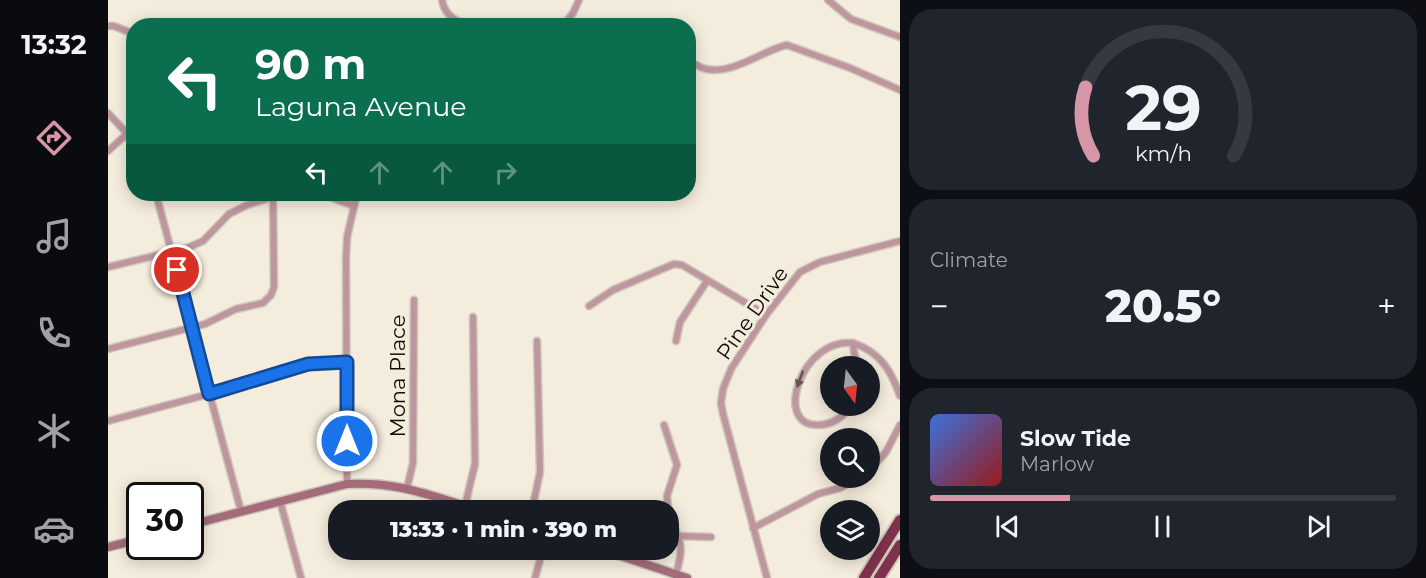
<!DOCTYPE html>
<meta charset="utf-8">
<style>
:root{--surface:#171b24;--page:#20242c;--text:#f1f3f6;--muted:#9ea1a6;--line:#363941;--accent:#d796a6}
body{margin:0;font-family:Montserrat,sans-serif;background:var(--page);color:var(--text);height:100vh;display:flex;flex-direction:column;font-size:22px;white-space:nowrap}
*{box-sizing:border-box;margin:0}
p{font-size:20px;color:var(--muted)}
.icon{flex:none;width:33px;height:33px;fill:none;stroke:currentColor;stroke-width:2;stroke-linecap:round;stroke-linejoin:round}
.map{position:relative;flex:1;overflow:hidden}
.drawer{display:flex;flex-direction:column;gap:9px;padding:9px;background:#0d0f14;width:526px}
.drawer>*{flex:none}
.top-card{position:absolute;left:18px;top:18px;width:570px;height:183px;border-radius:24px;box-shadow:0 3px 15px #0003;background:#0b6e4f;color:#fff;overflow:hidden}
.needle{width:39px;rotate:165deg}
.tools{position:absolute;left:712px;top:356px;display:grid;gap:12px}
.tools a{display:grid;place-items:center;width:60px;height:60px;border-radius:50%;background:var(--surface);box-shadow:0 3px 15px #0003;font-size:30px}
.speed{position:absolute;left:18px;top:482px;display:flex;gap:12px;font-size:30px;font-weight:700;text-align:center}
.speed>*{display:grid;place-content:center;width:78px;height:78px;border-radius:50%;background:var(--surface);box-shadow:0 3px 15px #0003;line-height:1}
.speed .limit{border:3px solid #111;border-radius:9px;background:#fff;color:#111}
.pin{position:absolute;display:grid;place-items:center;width:51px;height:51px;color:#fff;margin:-26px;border:3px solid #fff;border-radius:50%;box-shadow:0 2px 6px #0007}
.me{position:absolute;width:66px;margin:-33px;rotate:0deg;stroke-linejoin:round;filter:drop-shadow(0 0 4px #0008)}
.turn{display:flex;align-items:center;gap:21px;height:126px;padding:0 30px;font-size:27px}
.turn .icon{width:78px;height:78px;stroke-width:2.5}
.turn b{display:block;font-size:42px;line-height:51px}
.lanes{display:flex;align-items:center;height:57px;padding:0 30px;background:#0003;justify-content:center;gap:30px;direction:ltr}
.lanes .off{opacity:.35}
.big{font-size:45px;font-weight:800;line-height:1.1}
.drawer .widget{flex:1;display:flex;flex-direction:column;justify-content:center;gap:9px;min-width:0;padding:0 21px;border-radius:24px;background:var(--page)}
.drawer .dial{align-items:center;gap:0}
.dial svg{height:156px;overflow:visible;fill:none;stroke:var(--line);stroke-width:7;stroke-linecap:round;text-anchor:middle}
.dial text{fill:var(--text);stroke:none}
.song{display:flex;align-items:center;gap:18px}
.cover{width:72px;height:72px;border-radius:9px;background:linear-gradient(135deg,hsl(220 70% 55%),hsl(0 70% 35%))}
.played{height:6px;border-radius:3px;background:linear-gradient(90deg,var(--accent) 30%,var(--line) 30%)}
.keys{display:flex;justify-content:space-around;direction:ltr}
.heat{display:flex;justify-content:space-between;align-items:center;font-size:33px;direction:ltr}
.trip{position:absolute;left:220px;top:500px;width:351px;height:60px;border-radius:24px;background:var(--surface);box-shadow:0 3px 15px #0003;font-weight:800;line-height:60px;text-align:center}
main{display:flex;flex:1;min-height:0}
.menu{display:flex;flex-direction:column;width:108px;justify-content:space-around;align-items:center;background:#090b0e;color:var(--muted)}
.menu .icon{width:42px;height:42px}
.menu .selected{color:var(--accent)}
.menu b{font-size:27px;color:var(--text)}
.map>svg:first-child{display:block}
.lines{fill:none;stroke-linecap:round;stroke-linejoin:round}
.minor-casing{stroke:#cfc8ba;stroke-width:9}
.secondary-casing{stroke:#cfc8ba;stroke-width:11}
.motorway-casing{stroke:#cfc8ba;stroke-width:14}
.minor{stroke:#be96a0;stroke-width:6}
.secondary{stroke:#a46c7b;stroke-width:8}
.motorway{stroke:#7e324b;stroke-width:10}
.oneway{fill:#665154}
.route-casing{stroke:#114b97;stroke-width:15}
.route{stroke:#1a73e8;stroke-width:10}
.labels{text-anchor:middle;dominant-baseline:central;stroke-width:6;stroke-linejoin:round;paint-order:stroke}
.street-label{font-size:21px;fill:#0e0c07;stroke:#f4ecdc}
</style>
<main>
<nav class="menu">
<b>13:32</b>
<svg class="icon selected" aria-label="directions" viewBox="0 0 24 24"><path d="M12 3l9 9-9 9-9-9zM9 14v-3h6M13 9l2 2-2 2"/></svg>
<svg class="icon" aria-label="music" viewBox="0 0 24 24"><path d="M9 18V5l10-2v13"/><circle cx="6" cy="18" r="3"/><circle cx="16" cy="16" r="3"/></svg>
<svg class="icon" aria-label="phone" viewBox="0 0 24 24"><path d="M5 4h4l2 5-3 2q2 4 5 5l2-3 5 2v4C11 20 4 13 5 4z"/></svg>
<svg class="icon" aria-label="climate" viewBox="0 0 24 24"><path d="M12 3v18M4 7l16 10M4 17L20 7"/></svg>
<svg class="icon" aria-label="car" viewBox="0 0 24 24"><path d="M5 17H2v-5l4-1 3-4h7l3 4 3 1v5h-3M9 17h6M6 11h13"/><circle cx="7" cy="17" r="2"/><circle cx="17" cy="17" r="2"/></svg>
</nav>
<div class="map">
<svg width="792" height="578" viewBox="0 0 792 578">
<rect width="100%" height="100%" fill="#f4ecdc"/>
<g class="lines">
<defs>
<g id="minor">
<path d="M334,0c6,33 46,24 73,24l7,2"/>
<path d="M720,0l23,19 49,18"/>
<path d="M0,26h6l20,8"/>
<path d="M455,26l10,-13 6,-13"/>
<path d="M580,61c6,2 12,7 18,8 27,6 55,-18 81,-24l63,23 50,22"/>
<path d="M0,113l26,28"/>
<path d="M0,151l20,-18"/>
<path d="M48,194l85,317"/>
<path d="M214,194l32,12"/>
<path d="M0,267l79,-19 16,-7 26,-27 18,-9 26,-8 24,-3"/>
<path d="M481,306l24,-16 61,-26 8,1 84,50"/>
<path d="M568,341l4,-19 27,-41"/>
<path d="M745,343c27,9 38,27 47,53"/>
<path d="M0,349l97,-25 31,-15 27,-6 8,-8 3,-8 -1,-90"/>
<path d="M745,405c-10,11 -19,20 -35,20 -46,1 -16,-88 35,-82l1,9 4,14"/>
<path d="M0,421l101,-27 99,-30 39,-2"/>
<path d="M556,425l13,40 -10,31 1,14"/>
<path d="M762,470l16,-18 14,-27"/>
<path d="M239,484l-1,-225 1,-22 10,-43"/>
<path d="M299,488l6,-25 1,-163"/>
<path d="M172,501l21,77"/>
<path d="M357,506l10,-42 -2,-147"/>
<path d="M424,510l8,-38 -3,-131"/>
<path d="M561,514c11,28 16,30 7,60"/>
<path d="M645,528l65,-34 22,-6 21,-11"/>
<path d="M570,536l33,1"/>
<path d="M427,578l8,-29"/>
<path d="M659,578l-44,-164 -2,-11 2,-14 8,-20 35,-54 34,-43 20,-10 80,-21"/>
</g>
<g id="secondary">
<path d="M82,525l157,-41c51,-3 84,12 131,26"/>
<path d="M0,547l32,-8"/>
<path d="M492,549l87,29"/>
</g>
<g id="motorway">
<path d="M756,578l36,-58"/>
<path d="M771,578l21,-33"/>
</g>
</defs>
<!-- minor casing -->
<use href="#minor" class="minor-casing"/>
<!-- secondary casing -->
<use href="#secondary" class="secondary-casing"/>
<!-- motorway casing -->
<use href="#motorway" class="motorway-casing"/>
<!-- minor -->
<use href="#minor" class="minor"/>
<!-- secondary -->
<use href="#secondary" class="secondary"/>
<!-- motorway -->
<use href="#motorway" class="motorway"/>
</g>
<!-- one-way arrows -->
<defs><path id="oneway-solid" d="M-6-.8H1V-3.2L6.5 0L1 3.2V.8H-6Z" transform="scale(1.5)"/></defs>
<use class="oneway" href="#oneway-solid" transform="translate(692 379) rotate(110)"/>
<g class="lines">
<defs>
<path id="route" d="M69,270l32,124 99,-30 39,-2v79"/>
</defs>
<!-- route casing -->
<use href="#route" class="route-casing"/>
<!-- route -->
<use href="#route" class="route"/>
</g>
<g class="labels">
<!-- street labels -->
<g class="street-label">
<text transform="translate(644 313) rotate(-55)">Pine Drive</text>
<text transform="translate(289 376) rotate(-90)">Mona Place</text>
</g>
</g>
</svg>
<div class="tools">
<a><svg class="needle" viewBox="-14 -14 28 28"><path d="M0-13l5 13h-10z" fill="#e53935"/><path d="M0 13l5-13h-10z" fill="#9ea1a6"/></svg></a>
<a><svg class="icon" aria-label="search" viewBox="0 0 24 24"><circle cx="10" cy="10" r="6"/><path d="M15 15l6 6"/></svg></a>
<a><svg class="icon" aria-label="layers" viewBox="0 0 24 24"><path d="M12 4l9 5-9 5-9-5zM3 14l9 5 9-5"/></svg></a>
</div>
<div class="speed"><div class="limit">30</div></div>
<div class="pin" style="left:69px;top:270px;background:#d93025"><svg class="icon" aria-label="arrive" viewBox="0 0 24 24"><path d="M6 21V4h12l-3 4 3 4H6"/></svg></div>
<svg class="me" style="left:239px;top:441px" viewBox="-20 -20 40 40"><circle r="17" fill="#1a73e8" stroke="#fff" stroke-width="3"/><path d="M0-11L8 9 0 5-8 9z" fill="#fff"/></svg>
<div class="trip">13:33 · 1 min · 390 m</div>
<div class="top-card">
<div class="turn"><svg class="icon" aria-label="left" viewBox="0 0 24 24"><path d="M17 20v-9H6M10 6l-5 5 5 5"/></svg><div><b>90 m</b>Laguna Avenue</div></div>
<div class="lanes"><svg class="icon" aria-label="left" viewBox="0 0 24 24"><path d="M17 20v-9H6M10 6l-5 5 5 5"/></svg><svg class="icon off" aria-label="ahead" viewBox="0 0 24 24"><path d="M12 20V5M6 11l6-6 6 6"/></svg><svg class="icon off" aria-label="ahead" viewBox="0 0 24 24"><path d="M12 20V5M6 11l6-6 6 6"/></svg><svg class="icon off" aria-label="right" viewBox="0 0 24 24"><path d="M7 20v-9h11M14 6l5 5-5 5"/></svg></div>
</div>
</div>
<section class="drawer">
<div class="widget dial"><svg viewBox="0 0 100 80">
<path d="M14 69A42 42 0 1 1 86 69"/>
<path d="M14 69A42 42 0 0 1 10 34" stroke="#d796a6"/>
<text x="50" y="56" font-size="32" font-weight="700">29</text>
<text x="50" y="72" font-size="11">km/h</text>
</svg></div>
<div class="widget"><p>Climate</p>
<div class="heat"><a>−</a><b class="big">20.5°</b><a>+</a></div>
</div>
<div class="widget">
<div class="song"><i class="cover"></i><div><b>Slow Tide</b><p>Marlow</p></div></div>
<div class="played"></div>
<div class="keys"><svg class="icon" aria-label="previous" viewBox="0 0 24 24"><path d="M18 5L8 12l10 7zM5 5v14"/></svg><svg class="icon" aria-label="pause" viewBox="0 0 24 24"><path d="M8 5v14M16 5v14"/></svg><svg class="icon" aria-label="next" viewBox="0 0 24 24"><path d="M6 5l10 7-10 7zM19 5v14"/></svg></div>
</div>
</section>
</main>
